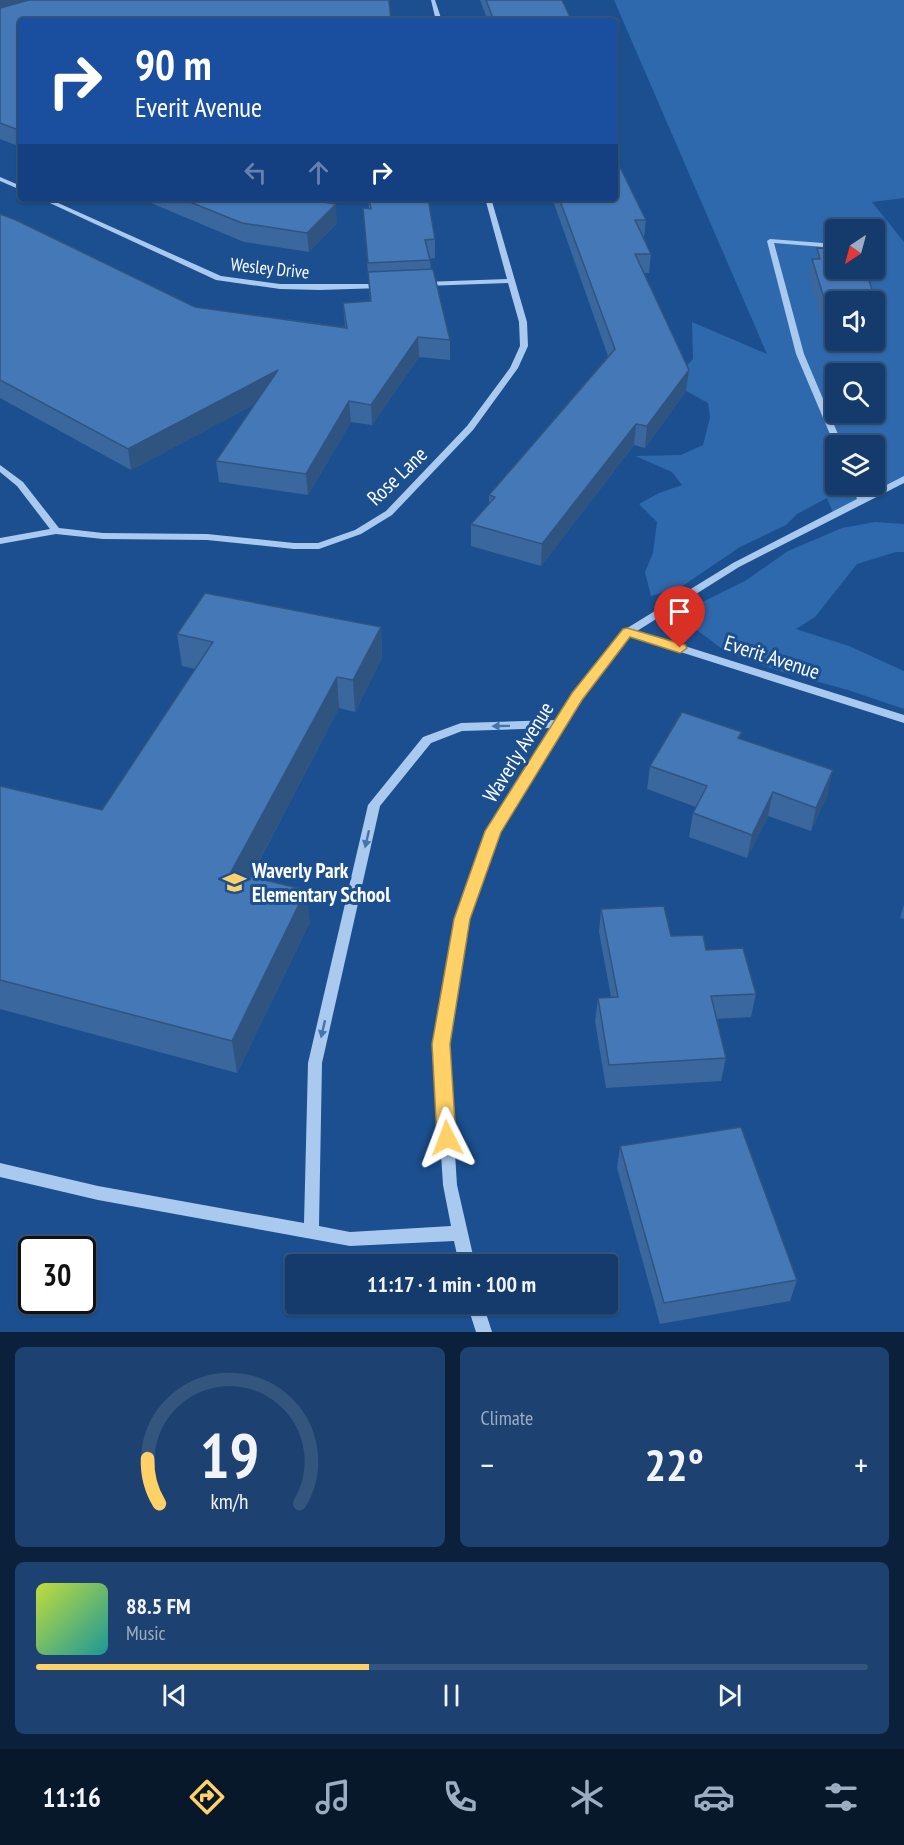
<!DOCTYPE html>
<meta charset="utf-8">
<style>
:root{--surface:#143b6b;--page:#1d4271;--text:#f1f3f6;--muted:#9dadc1;--line:#33557e;--accent:#ffd166}
body{margin:0;font-family:"PT Sans Narrow",sans-serif;background:var(--page);color:var(--text);height:100vh;display:flex;flex-direction:column;font-size:22px;white-space:nowrap}
*{box-sizing:border-box;margin:0}
p{font-size:20px;color:var(--muted)}
.icon{flex:none;width:33px;height:33px;fill:none;stroke:currentColor;stroke-width:2;stroke-linecap:round;stroke-linejoin:round}
.map{position:relative;height:1332px;overflow:hidden}
.side{display:flex;flex-direction:column;gap:15px;padding:15px;background:#0b203b;flex:1}
.side>*{flex:none}
.banner{position:absolute;left:18px;top:18px;width:600px;height:183px;border-radius:6px;box-shadow:0 2px 4px #0004,0 0 0 2px var(--line);background:#1a4fa0;color:#fff;overflow:hidden}
.needle{width:39px;rotate:216deg}
.controls{position:absolute;left:825px;top:219px;display:grid;gap:12px}
.controls a{display:grid;place-items:center;width:60px;height:60px;border-radius:6px;background:var(--surface);box-shadow:0 2px 4px #0004,0 0 0 2px var(--line);font-size:30px}
.speed{position:absolute;left:18px;top:1236px;display:flex;gap:12px;font-size:30px;font-weight:700;text-align:center}
.speed>*{display:grid;place-content:center;width:78px;height:78px;border-radius:50%;background:var(--surface);box-shadow:0 2px 4px #0004,0 0 0 2px var(--line);line-height:1}
.speed .limit{border:3px solid #111;border-radius:9px;background:#fff;color:#111}
.pin{position:absolute;display:grid;place-items:center;width:51px;height:51px;color:#fff;margin:-62px -26px;border-radius:50% 50% 50% 0;rotate:-45deg;box-shadow:0 0 6px #0007}
.pin .icon{rotate:45deg}
.me{position:absolute;width:66px;margin:-33px;rotate:357deg;stroke-linejoin:round;filter:drop-shadow(0 0 4px #0008)}
.turn{display:flex;align-items:center;gap:21px;height:126px;padding:0 18px;font-size:27px}
.turn .icon{width:78px;height:78px;stroke-width:2.5}
.turn b{display:block;font-size:42px;line-height:51px}
.lanes{display:flex;align-items:center;height:57px;padding:0 18px;background:#0003;justify-content:center;gap:30px;direction:ltr}
.lanes .off{opacity:.35}
.big{font-size:45px;font-weight:800;line-height:1.1}
.side .card{flex:1;display:flex;flex-direction:column;justify-content:center;gap:9px;min-width:0;padding:0 21px;border-radius:9px;background:var(--page)}
.side .dial{align-items:center;gap:0}
.dial svg{height:156px;overflow:visible;fill:none;stroke:var(--line);stroke-width:7;stroke-linecap:round;text-anchor:middle}
.dial text{fill:var(--text);stroke:none}
.song{display:flex;align-items:center;gap:18px}
.cover{width:72px;height:72px;border-radius:9px;background:linear-gradient(135deg,hsl(70 70% 55%),hsl(180 70% 35%))}
.played{height:6px;border-radius:3px;background:linear-gradient(90deg,var(--accent) 40%,var(--line) 40%)}
.keys{display:flex;justify-content:space-around;direction:ltr}
.heat{display:flex;justify-content:space-between;align-items:center;font-size:33px;direction:ltr}
.side .tiles{flex:1;display:grid;gap:15px;grid-template-columns:1fr 1fr}
.card:last-child{grid-column:span 2}
.trip{position:absolute;left:285px;top:1254px;width:333px;height:60px;border-radius:6px;background:var(--surface);box-shadow:0 2px 4px #0004,0 0 0 2px var(--line);font-weight:800;line-height:60px;text-align:center}
.menu{display:flex;height:96px;justify-content:space-around;align-items:center;background:#08182b;color:var(--muted)}
.menu .icon{width:42px;height:42px}
.menu .selected{color:var(--accent)}
.menu b{font-size:27px;color:var(--text)}
.map>svg:first-child{display:block}
.green{fill:#2e69ad;fill-rule:evenodd}
.lines{fill:none;stroke-linecap:round;stroke-linejoin:round}
.minor{fill:#a9c9ee;fill-rule:evenodd}
.wall{fill:#3a679d}
.shaded-wall{fill:#305480}
.building{fill:#4478b7;stroke:#305480;stroke-width:1.5}
.oneway{fill:#4674ac}
.route{fill:#ffd166;stroke:#a68842;stroke-width:1.5}
.labels{text-anchor:middle;dominant-baseline:central;stroke-width:6;stroke-linejoin:round;paint-order:stroke}
.far-street-label{font-size:18px;fill:#fff;stroke:#1b4f8f}
.street-label{font-size:21px;fill:#fff;stroke:#1b4f8f}
.poi-label{font-size:21px;font-weight:bold;fill:#fff;stroke:#1b4f8f;text-anchor:start}
</style>
<div class="map">
<svg width="904" height="1332" viewBox="0 0 904 1332">
<rect width="100%" height="100%" fill="#1b4f8f"/>
<!-- green -->
<g class="green">
<path d="M614,0h290v198l-32,4 32,40v239l-70,34 -7,-17 -30,16 -11,11 -46,22 -59,40 -30,9 -6,-24 8,-19 4,-31 -18,-18 20,-11 23,-8 -10,-13 -37,-16 46,-1 22,-10 7,-28 -2,-14 -42,-23 15,-9 12,-12 -1,-37 75,32zM836,230h38v38h-38zM836,302h38v38h-38zM836,374h38v38h-38zM836,446h38v38h-38z"/>
<path d="M875,522l29,2v28h-8l-39,12 -42,53 -19,12 53,17 55,25v38l-56,-19 -69,-19 -53,-19 -33,-25 -5,-18 57,-28 43,-30 54,-23z"/>
</g>
<g class="lines">
<!-- minor -->
<g class="minor">
<path d="M431,0h4l7,21h-6z"/>
<path d="M0,177l21,9v4l-21,-9z"/>
<path d="M39,198h8l174,78 59,8h102l4,2 -4,2 -62,2 -40,-1 -64,-9z"/>
<path d="M485,198h6l36,124 1,24 -10,22 -45,62 -81,85 -31,19 -42,15h-25l-87,-9 -104,-1 -47,-5 -56,10v-6l50,-9 -33,-43 -17,-14v-7l23,17 36,46 44,5 104,1 87,9h24l37,-13 31,-19 81,-85 43,-58 10,-22 -1,-24 -11,-39 -84,3 -4,-2 4,-2 83,-3z"/>
<path d="M770,239l66,5v4l-62,-5 30,111 39,92h-8l-39,-92 -29,-113z"/>
<path d="M904,476v7l-165,84 -102,64 267,84v8l-274,-87 -49,63 -82,133 -31,87 -20,125 9,141 18,79h-16l-5,-23 -104,5 -252,-46 -98,-23v-14l98,23 206,37 4,-160 60,-258 55,-68 38,-14 95,-3 17,-27 51,-63 109,-67 124,-64 -6,-15h9l5,12zM551,728l-64,103 -31,88 -22,125 9,141 8,41 -101,6 -31,-6 3,-163 58,-257 51,-63 31,-12z"/>
<path d="M467,1304h16l9,28h-16z"/>
</g>
</g>
<!-- wall -->
<g class="wall">
<path d="M0,0l21,21v126l-21,-8z"/>
<path d="M480,0h82l9,21h-83z"/>
<path d="M139,198h156l42,25 -28,29 -65,-10z"/>
<path d="M368,198h60l7,41v19l-5,1 1,10 19,71v20l-31,-3 -47,68 -21,-3 -43,73 -89,-13 -3,-21 39,-57 -124,66 -131,-72v-184l195,93 150,20 -2,-24 27,-2 -7,-93 6,1z"/>
<path d="M552,198h63l31,22 -2,18 7,16 -2,19h-5l45,97 -3,21 -41,57 -11,-3 -93,121 -70,-20v-22l18,-20v-9l119,-139z"/>
<path d="M817,248l58,51 -1,3h-38v16l-16,-1 -11,-39 3,-19h3z"/>
<path d="M381,627l1,31 -27,54 -16,-4 -88,169 59,45 -73,151 -237,-64v-223l102,24 93,-141 -13,-3 -5,-32z"/>
<path d="M741,739l87,54 -17,38 -43,-15 -21,42 -58,-21 4,-24 3,-6 -49,-18 3,-23z"/>
<path d="M904,904v15l-4,-1z"/>
<path d="M601,909l105,41 50,44 -5,23 -35,2 10,39 -5,23 -115,7 -11,-67 3,-23 13,-1 -12,-65z"/>
<path d="M620,1146l177,134 -7,21 -130,23 -43,-156z"/>
</g>
<!-- shaded-wall -->
<g class="shaded-wall">
<path d="M0,0h66l-66,16z"/>
<path d="M336,204l1,19 -28,29 -2,-19z"/>
<path d="M418,337l1,20 -47,68 -1,-20z"/>
<path d="M278,370l2,21 -149,79 -3,-21z"/>
<path d="M689,370l-3,21 -41,57 2,-22z"/>
<path d="M349,401l2,21 -43,73 -2,-21z"/>
<path d="M636,424l-2,21 -93,121 1,-22z"/>
<path d="M381,627l1,31 -27,54 -2,-32z"/>
<path d="M337,677l2,31 -103,197 -5,-33z"/>
<path d="M833,770l-5,23 -17,38 5,-23z"/>
<path d="M773,792l-5,24 -21,42 5,-23z"/>
<path d="M306,890l4,32 -73,151 -5,-32z"/>
</g>
<!-- building -->
<g class="building">
<path d="M29,0h360l2,21h-370v110l-21,-8v-115z"/>
<path d="M486,0h76l9,19 -14,1 1,1h-64z"/>
<path d="M615,157l31,63h-11l16,34h-16l54,116 -42,56 -11,-2 -94,120 -71,-20 24,-27 -6,-2 126,-146 -56,-151h56z"/>
<path d="M180,198h114l42,6 -29,29 -65,-10z"/>
<path d="M369,198h59l7,41 -10,1 5,20 -62,3 -5,-55 8,1z"/>
<path d="M0,214l16,6 179,87 152,21 -4,-25 28,-2 -3,-29 65,-3 17,71 -32,-3 -47,68 -22,-4 -43,73 -90,-13 62,-91 -150,79 -128,-69z"/>
<path d="M817,248l19,1v19h29l10,31 -51,-1 -12,-39h8z"/>
<path d="M205,593l176,34 -28,53 -16,-3 -106,195 75,18 -74,151 -232,-61v-194l102,24 111,-168 -36,-8z"/>
<path d="M682,712l60,20 -4,6 95,32 -17,38 -43,-16 -21,43 -59,-22 14,-27 -57,-20z"/>
<path d="M664,906l7,30 32,-1 3,15 37,-2 13,46 -45,2 15,62 -117,7 -11,-67 20,-1 -17,-88z"/>
<path d="M741,1127l56,153 -133,23 -44,-157z"/>
</g>
<!-- one-way arrows -->
<defs><path id="oneway-solid" d="M-6-.8H1V-3.2L6.5 0L1 3.2V.8H-6Z" transform="scale(1.5)"/></defs>
<g class="oneway">
<use href="#oneway-solid" transform="translate(501 726) rotate(179)"/>
<use href="#oneway-solid" transform="translate(367 839) rotate(103)"/>
<use href="#oneway-solid" transform="translate(323 1029) rotate(103)"/>
</g>
<!-- route -->
<path class="route" d="M627,628l58,17 2,3 -7,5 -50,-16 -48,63 -81,132 -31,87 -20,125 6,94 -3,6 -6,2 -7,-2 -3,-6 -5,-94 22,-125 31,-88 87,-138 51,-64z"/>
<!-- icons -->
<defs>
<symbol id="school-bare" viewBox="-9 -9 18 18"><path d="M0-5L7-2L0 1L-7-2ZM-4 1L0 2.5L4 1V4Q0 6-4 4Z" fill="#ffd166" stroke="#1b4f8f" stroke-width="2.5" paint-order="stroke"/></symbol>
</defs>
<g fill-rule="evenodd">
<use href="#school-bare" x="218" y="866" width="33" height="33"/>
</g>
<g class="labels">
<!-- far-street labels -->
<g class="far-street-label">
<text transform="translate(270 268) rotate(6)">Wesley Drive</text>
</g>
<!-- street labels -->
<g class="street-label">
<text transform="translate(397 476) rotate(-44)">Rose Lane</text>
<text transform="translate(772 657) rotate(18)">Everit Avenue</text>
<text transform="translate(518 752) rotate(-58)">Waverly Avenue</text>
</g>
<!-- poi labels -->
<g class="poi-label">
<text x="252" y="870">Waverly Park<tspan x="252" dy="24">Elementary School</tspan></text>
</g>
</g>
</svg>
<div class="controls">
<a><svg class="needle" viewBox="-14 -14 28 28"><path d="M0-13l5 13h-10z" fill="#e53935"/><path d="M0 13l5-13h-10z" fill="#9dadc1"/></svg></a>
<a><svg class="icon" aria-label="sound" viewBox="0 0 24 24"><path d="M4 9h4l5-4v14l-5-4H4zM17 9q2 3 0 6"/></svg></a>
<a><svg class="icon" aria-label="search" viewBox="0 0 24 24"><circle cx="10" cy="10" r="6"/><path d="M15 15l6 6"/></svg></a>
<a><svg class="icon" aria-label="layers" viewBox="0 0 24 24"><path d="M12 4l9 5-9 5-9-5zM3 14l9 5 9-5"/></svg></a>
</div>
<div class="speed"><div class="limit">30</div></div>
<div class="pin" style="left:680px;top:648px;background:#d93025"><svg class="icon" aria-label="arrive" viewBox="0 0 24 24"><path d="M6 21V4h12l-3 4 3 4H6"/></svg></div>
<svg class="me" style="left:447px;top:1138px" viewBox="-20 -20 40 40"><path d="M0-17L14 15 0 8-14 15z" fill="#ffd166" stroke="#fff" stroke-width="4"/></svg>
<div class="trip">11:17 · 1 min · 100 m</div>
<div class="banner">
<div class="turn"><svg class="icon" aria-label="right" viewBox="0 0 24 24"><path d="M7 20v-9h11M14 6l5 5-5 5"/></svg><div><b>90 m</b>Everit Avenue</div></div>
<div class="lanes"><svg class="icon off" aria-label="left" viewBox="0 0 24 24"><path d="M17 20v-9H6M10 6l-5 5 5 5"/></svg><svg class="icon off" aria-label="ahead" viewBox="0 0 24 24"><path d="M12 20V5M6 11l6-6 6 6"/></svg><svg class="icon" aria-label="right" viewBox="0 0 24 24"><path d="M7 20v-9h11M14 6l5 5-5 5"/></svg></div>
</div>
</div>
<section class="side">
<div class="tiles">
<div class="card dial"><svg viewBox="0 0 100 80">
<path d="M14 69A42 42 0 1 1 86 69"/>
<path d="M14 69A42 42 0 0 1 8 46" stroke="#ffd166"/>
<text x="50" y="56" font-size="32" font-weight="700">19</text>
<text x="50" y="72" font-size="11">km/h</text>
</svg></div>
<div class="card"><p>Climate</p>
<div class="heat"><a>−</a><b class="big">22°</b><a>+</a></div>
</div>
<div class="card">
<div class="song"><i class="cover"></i><div><b>88.5 FM</b><p>Music</p></div></div>
<div class="played"></div>
<div class="keys"><svg class="icon" aria-label="previous" viewBox="0 0 24 24"><path d="M18 5L8 12l10 7zM5 5v14"/></svg><svg class="icon" aria-label="pause" viewBox="0 0 24 24"><path d="M8 5v14M16 5v14"/></svg><svg class="icon" aria-label="next" viewBox="0 0 24 24"><path d="M6 5l10 7-10 7zM19 5v14"/></svg></div>
</div>
</div>
</section>
<nav class="menu">
<b>11:16</b>
<svg class="icon selected" aria-label="directions" viewBox="0 0 24 24"><path d="M12 3l9 9-9 9-9-9zM9 14v-3h6M13 9l2 2-2 2"/></svg>
<svg class="icon" aria-label="music" viewBox="0 0 24 24"><path d="M9 18V5l10-2v13"/><circle cx="6" cy="18" r="3"/><circle cx="16" cy="16" r="3"/></svg>
<svg class="icon" aria-label="phone" viewBox="0 0 24 24"><path d="M5 4h4l2 5-3 2q2 4 5 5l2-3 5 2v4C11 20 4 13 5 4z"/></svg>
<svg class="icon" aria-label="climate" viewBox="0 0 24 24"><path d="M12 3v18M4 7l16 10M4 17L20 7"/></svg>
<svg class="icon" aria-label="car" viewBox="0 0 24 24"><path d="M5 17H2v-5l4-1 3-4h7l3 4 3 1v5h-3M9 17h6M6 11h13"/><circle cx="7" cy="17" r="2"/><circle cx="17" cy="17" r="2"/></svg>
<svg class="icon" aria-label="filters" viewBox="0 0 24 24"><path d="M4 7h16M4 17h16"/><circle cx="9" cy="7" r="2"/><circle cx="15" cy="17" r="2"/></svg>
</nav>
